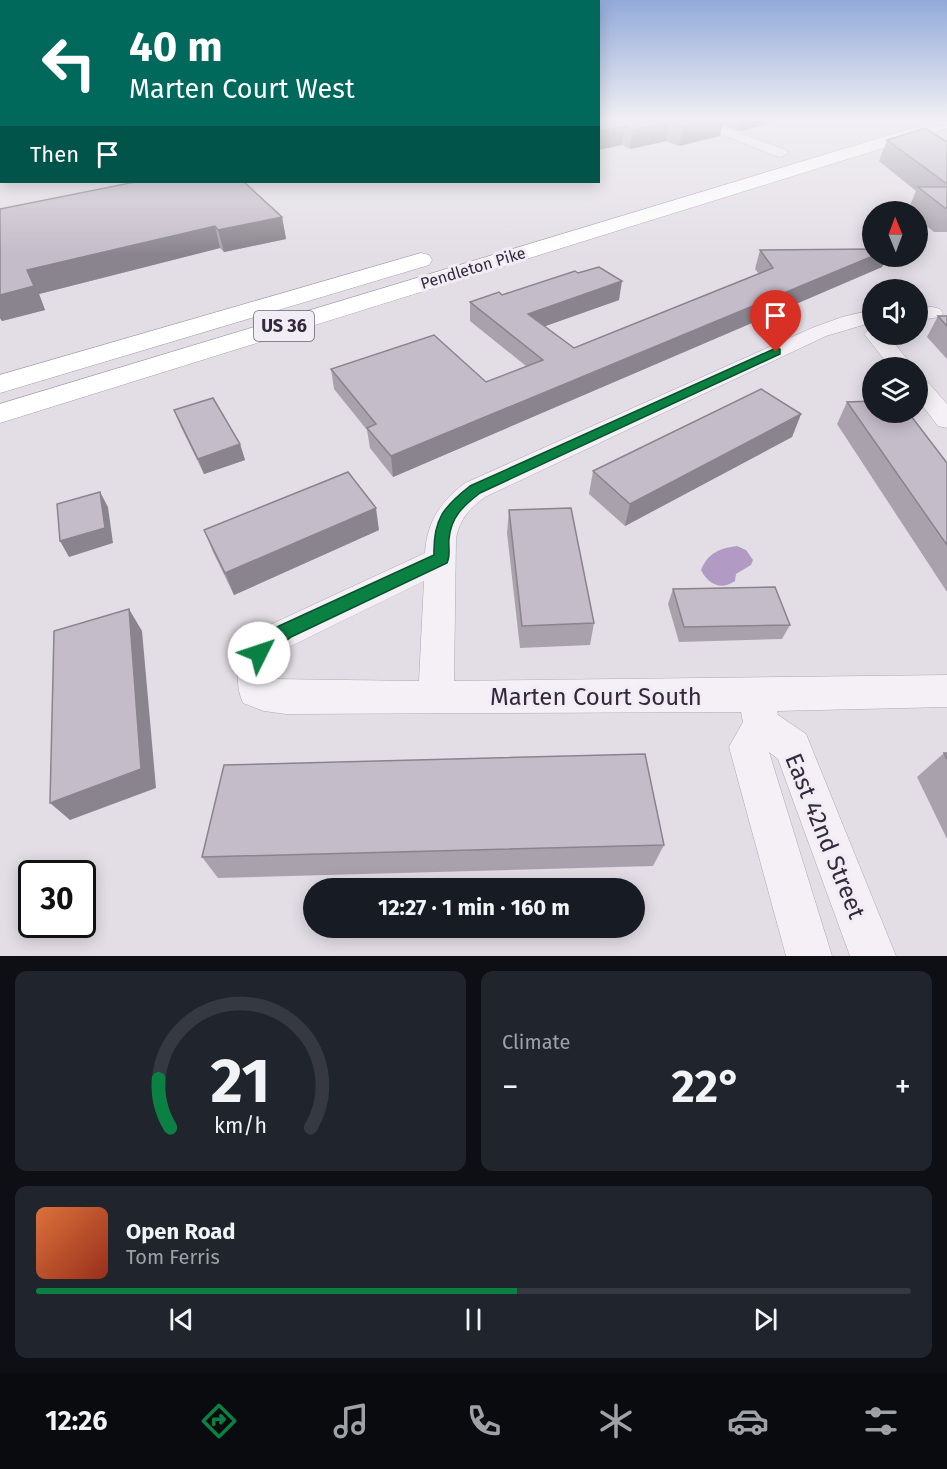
<!DOCTYPE html>
<meta charset="utf-8">
<style>
:root{--surface:#171b24;--page:#20242c;--text:#f1f3f6;--muted:#9ea1a6;--line:#363941;--accent:#0b8043}
body{margin:0;font-family:"Fira Sans",sans-serif;background:var(--page);color:var(--text);height:100vh;display:flex;flex-direction:column;font-size:22px;white-space:nowrap}
*{box-sizing:border-box;margin:0}
p{font-size:20px;color:var(--muted)}
.icon{flex:none;width:33px;height:33px;fill:none;stroke:currentColor;stroke-width:2;stroke-linecap:round;stroke-linejoin:round}
.map{position:relative;height:956px;overflow:hidden}
.sheet{display:flex;flex-direction:column;gap:15px;padding:15px;background:#0d0f14;flex:1}
.sheet>*{flex:none}
.guide{position:absolute;left:0px;top:0px;width:600px;height:183px;box-shadow:0 3px 15px #0003;background:#00695c;color:#fff;overflow:hidden}
.needle{width:39px;rotate:359deg}
.tools{position:absolute;left:862px;top:201px;display:grid;gap:12px}
.tools a{display:grid;place-items:center;width:66px;height:66px;border-radius:50%;background:var(--surface);box-shadow:0 3px 15px #0003;font-size:30px}
.speed{position:absolute;left:18px;top:860px;display:flex;gap:12px;font-size:30px;font-weight:700;text-align:center}
.speed>*{display:grid;place-content:center;width:78px;height:78px;border-radius:50%;background:var(--surface);box-shadow:0 3px 15px #0003;line-height:1}
.speed .limit{border:3px solid #111;border-radius:9px;background:#fff;color:#111}
.pin{position:absolute;display:grid;place-items:center;width:51px;height:51px;color:#fff;margin:-62px -26px;border-radius:50% 50% 50% 0;rotate:-45deg;box-shadow:0 0 6px #0007}
.pin .icon{rotate:45deg}
.me{position:absolute;width:66px;margin:-33px;rotate:49deg;stroke-linejoin:round;filter:drop-shadow(0 0 4px #0008)}
.turn{display:flex;align-items:center;gap:21px;height:126px;padding:0 30px;font-size:27px}
.turn .icon{width:78px;height:78px;stroke-width:2.5}
.turn b{display:block;font-size:42px;line-height:51px}
.then{display:flex;align-items:center;height:57px;padding:0 30px;background:#0003;gap:12px;font-size:22px}
.big{font-size:45px;font-weight:700;line-height:1.1}
.sheet .card{flex:1;display:flex;flex-direction:column;justify-content:center;gap:9px;min-width:0;padding:0 21px;border-radius:12px;background:var(--page)}
.sheet .dial{align-items:center;gap:0}
.dial svg{height:156px;overflow:visible;fill:none;stroke:var(--line);stroke-width:7;stroke-linecap:round;text-anchor:middle}
.dial text{fill:var(--text);stroke:none}
.song{display:flex;align-items:center;gap:18px}
.cover{width:72px;height:72px;border-radius:9px;background:linear-gradient(135deg,hsl(20 70% 55%),hsl(10 70% 35%))}
.played{height:6px;border-radius:3px;background:linear-gradient(90deg,var(--accent) 55%,var(--line) 55%)}
.keys{display:flex;justify-content:space-around;direction:ltr}
.heat{display:flex;justify-content:space-between;align-items:center;font-size:33px;direction:ltr}
.sheet .tiles{flex:1;display:grid;gap:15px;grid-template-columns:1fr 1fr}
.card:last-child{grid-column:span 2}
.trip{position:absolute;left:303px;top:878px;width:342px;height:60px;border-radius:30px;background:var(--surface);box-shadow:0 3px 15px #0003;font-weight:700;line-height:60px;text-align:center}
.dock{display:flex;height:96px;justify-content:space-around;align-items:center;background:#090b0e;color:var(--muted)}
.dock .icon{width:42px;height:42px}
.dock .on{color:var(--accent)}
.dock b{font-size:27px;color:var(--text)}
.map>svg:first-child{display:block}
.water{fill:#b19bc4}
.lines{fill:none;stroke-linecap:round;stroke-linejoin:round}
.street-casing{stroke:#afa7b3;stroke-width:1}
.primary-casing{stroke:#aa9eb1;stroke-width:1}
.street{fill:#f4f0f5;fill-rule:evenodd}
.primary{fill:#fff;fill-rule:evenodd}
.wall{fill:#a9a2ad}
.shaded-wall{fill:#89848d}
.building{fill:#c4bcc9;stroke:#89848d;stroke-width:1.5}
.route{fill:#0b8043;stroke:#07532c;stroke-width:1.5}
.labels{text-anchor:middle;dominant-baseline:central;stroke-width:6;stroke-linejoin:round;paint-order:stroke}
.far-street-label{font-size:16px;fill:#35283c;stroke:#f1edf4}
.shield{fill:#f1edf4;stroke:#6d6373;stroke-width:1.5}
.shield-label{font-size:18px;font-weight:bold;fill:#35283c}
.near-street-label{font-size:24px;fill:#35283c;stroke:#f1edf4}
</style>
<div class="map">
<svg width="947" height="956" viewBox="0 0 947 956">
<rect width="100%" height="100%" fill="#e3dee6"/>
<!-- water -->
<path class="water" d="M737,546l9,4 7,10 -2,5 -15,9 -1,7c-14,10 -27,3 -34,-11 7,-17 19,-22 36,-24z"/>
<g class="lines">
<defs>
<g id="street">
<path d="M688,121h19l79,29 2,3 -7,4 -5,-1z"/>
<path d="M933,307l7,2 3,4 -3,4 -22,3v-12z"/>
<path d="M873,310v12l-47,14 -341,161c-16,12 -25,22 -29,41l-2,143 493,-6v32l-170,4 1,4 28,19 90,222h-46l-72,-197 -9,-7 63,204h-46l-57,-209 14,-25 -2,-10 -455,2 -22,-3 -21,-8c-12,-28 -3,-54 18,-74l164,-76c2,-31 15,-51 40,-70l347,-155 30,-11zM424,581l-5,100 -147,-2 1,-16 12,-14z"/>
<path d="M873,328v6h14l27,34h-23l-27,-34 4,-4z"/>
<path d="M918,378l8,2 21,24v24l-9,-2 -20,-26z"/>
</g>
<g id="primary">
<path d="M936,121h11v7l-947,295v-19z"/>
<path d="M421,253l8,2 3,5 -3,5 -429,128v-18z"/>
</g>
</defs>
<!-- street casing -->
<use href="#street" class="street-casing"/>
<!-- primary casing -->
<use href="#primary" class="primary-casing"/>
<!-- street -->
<use href="#street" class="street"/>
<!-- primary -->
<use href="#primary" class="primary"/>
</g>
<!-- wall -->
<g class="wall">
<path d="M598,121h179l-37,10 -18,-7 -2,12 -41,10 -13,-5 -36,8 -8,-4 -24,5z"/>
<path d="M887,140l60,2v90h-13l-16,-13v-7h-9l-1,-2 8,-19 -37,-30z"/>
<path d="M127,182h117l38,35 4,22 -62,13 -4,-4 -181,46 6,16 -43,11 -2,-3v-109l128,-26z"/>
<path d="M760,250l127,6 -5,11 -489,210 -23,-29 -3,-18 -33,-41 -3,-20 155,13 40,-16 -56,-45v-19l32,-7 117,5 -74,26 29,22 185,-74 -4,-5z"/>
<path d="M938,316h9v43l-20,-22z"/>
<path d="M847,402l100,61v129l-110,-168z"/>
<path d="M174,410l66,34 5,16 -41,14 -24,-49z"/>
<path d="M801,414l-9,23 -167,89 -36,-32 4,-23z"/>
<path d="M509,510l85,113 -4,22 -70,3 -13,-115z"/>
<path d="M204,530h175l-145,65 -21,-43z"/>
<path d="M673,589l117,36 -8,14 -103,3 -11,-38z"/>
<path d="M944,753h3v86l-30,-62z"/>
<path d="M664,845l-11,21 -435,12 -16,-21z"/>
</g>
<!-- shaded-wall -->
<g class="shaded-wall">
<path d="M706,121h17l-3,15 -41,10 4,-19z"/>
<path d="M743,121h34l-37,10z"/>
<path d="M669,122l-3,19 -36,8 3,-19z"/>
<path d="M625,126l-3,19 -24,5v-18z"/>
<path d="M0,150h2v22l-2,1z"/>
<path d="M282,217l4,22 -62,13 -6,-22z"/>
<path d="M215,226l5,22 -181,46 6,16 -43,11 -2,-3v-23l27,-25z"/>
<path d="M873,256h14l-5,11 -489,210 -2,-21z"/>
<path d="M622,281l-3,19 -93,33 2,-19z"/>
<path d="M801,414l-9,23 -167,89 5,-22z"/>
<path d="M240,444l5,16 -41,14 -6,-15z"/>
<path d="M100,492l8,15 5,36 -44,14 -9,-16z"/>
<path d="M376,508l3,22 -145,65 -9,-22z"/>
<path d="M129,609l13,22 14,157 -86,32 -20,-17z"/>
</g>
<!-- building -->
<g class="building">
<path d="M598,121h108l-23,6 -14,-5 -36,8 -8,-4 -27,6z"/>
<path d="M925,128l22,14v42l-60,-44z"/>
<path d="M0,136l2,4v10h-2z"/>
<path d="M135,182h109l38,35 -64,13 -3,-4 -188,44 7,16 -34,9v-86z"/>
<path d="M918,187h29v21h-2z"/>
<path d="M873,249v7l-482,200 -24,-28 9,-4 -45,-55 103,-34 52,47 57,-22 -73,-58 29,-10 3,3 73,-24 3,2 21,-6 23,14 -94,33 46,34 199,-80 -13,-18z"/>
<path d="M938,316h9v10z"/>
<path d="M761,389l40,25 -171,90 -37,-33z"/>
<path d="M213,398l27,46 -42,15 -24,-49z"/>
<path d="M873,401v11h35l39,51v82l-100,-143z"/>
<path d="M348,472l28,36 -151,65 -21,-43z"/>
<path d="M100,492l5,36 -45,13 -3,-37z"/>
<path d="M571,508l23,115 -72,3 -13,-116z"/>
<path d="M775,587l15,38 -106,2 -11,-38z"/>
<path d="M129,609l12,160 -91,34 4,-172z"/>
<path d="M944,753h3v6z"/>
<path d="M645,754l19,91 -462,12 22,-92z"/>
</g>
<!-- sky -->
<linearGradient id="sky" x2="0" y2="1"><stop stop-color="#92aada"/><stop offset="0.47" stop-color="#f2f0f4"/><stop offset="1" stop-color="#f2f0f4" stop-opacity="0"/></linearGradient>
<rect width="947" height="255" fill="url(#sky)"/>
<!-- route -->
<path class="route" d="M776,348l4,1v5l-300,139c-17,13 -29,24 -31,46 -1,8 2,16 -2,24l-156,74c-11,7 -25,26 -38,21l-2,-5c5,-12 17,-20 28,-27l155,-71c-1,-35 9,-48 36,-69z"/>
<g class="labels">
<!-- far-street labels -->
<g class="far-street-label">
<text transform="translate(473 268) rotate(-17)">Pendleton Pike</text>
</g>
<!-- shield labels -->
<rect class="shield" x="254" y="311" width="60" height="30" rx="4.5"/>
<g class="shield-label">
<text x="284" y="326">US 36</text>
</g>
<!-- near-street labels -->
<g class="near-street-label">
<text x="596" y="697">Marten Court South</text>
<text transform="translate(825 836) rotate(68)">East 42nd Street</text>
</g>
</g>
</svg>
<div class="tools">
<a><svg class="needle" viewBox="-14 -14 28 28"><path d="M0-13l5 13h-10z" fill="#e53935"/><path d="M0 13l5-13h-10z" fill="#9ea1a6"/></svg></a>
<a><svg class="icon" aria-label="sound" viewBox="0 0 24 24"><path d="M4 9h4l5-4v14l-5-4H4zM17 9q2 3 0 6"/></svg></a>
<a><svg class="icon" aria-label="layers" viewBox="0 0 24 24"><path d="M12 4l9 5-9 5-9-5zM3 14l9 5 9-5"/></svg></a>
</div>
<div class="speed"><div class="limit">30</div></div>
<div class="pin" style="left:776px;top:352px;background:#d93025"><svg class="icon" aria-label="arrive" viewBox="0 0 24 24"><path d="M6 21V4h12l-3 4 3 4H6"/></svg></div>
<svg class="me" style="left:259px;top:653px" viewBox="-20 -20 40 40"><circle r="19" fill="#fff"/><path d="M0-13L10 11 0 6-10 11z" fill="#0b8043"/></svg>
<div class="trip">12:27 · 1 min · 160 m</div>
<div class="guide">
<div class="turn"><svg class="icon" aria-label="left" viewBox="0 0 24 24"><path d="M17 20v-9H6M10 6l-5 5 5 5"/></svg><div><b>40 m</b>Marten Court West</div></div>
<div class="then">Then<svg class="icon" aria-label="arrive" viewBox="0 0 24 24"><path d="M6 21V4h12l-3 4 3 4H6"/></svg></div>
</div>
</div>
<section class="sheet">
<div class="tiles">
<div class="card dial"><svg viewBox="0 0 100 80">
<path d="M14 69A42 42 0 1 1 86 69"/>
<path d="M14 69A42 42 0 0 1 8 44" stroke="#0b8043"/>
<text x="50" y="56" font-size="32" font-weight="700">21</text>
<text x="50" y="72" font-size="11">km/h</text>
</svg></div>
<div class="card"><p>Climate</p>
<div class="heat"><a>−</a><b class="big">22°</b><a>+</a></div>
</div>
<div class="card">
<div class="song"><i class="cover"></i><div><b>Open Road</b><p>Tom Ferris</p></div></div>
<div class="played"></div>
<div class="keys"><svg class="icon" aria-label="previous" viewBox="0 0 24 24"><path d="M18 5L8 12l10 7zM5 5v14"/></svg><svg class="icon" aria-label="pause" viewBox="0 0 24 24"><path d="M8 5v14M16 5v14"/></svg><svg class="icon" aria-label="next" viewBox="0 0 24 24"><path d="M6 5l10 7-10 7zM19 5v14"/></svg></div>
</div>
</div>
</section>
<nav class="dock">
<b>12:26</b>
<svg class="icon on" aria-label="directions" viewBox="0 0 24 24"><path d="M12 3l9 9-9 9-9-9zM9 14v-3h6M13 9l2 2-2 2"/></svg>
<svg class="icon" aria-label="music" viewBox="0 0 24 24"><path d="M9 18V5l10-2v13"/><circle cx="6" cy="18" r="3"/><circle cx="16" cy="16" r="3"/></svg>
<svg class="icon" aria-label="phone" viewBox="0 0 24 24"><path d="M5 4h4l2 5-3 2q2 4 5 5l2-3 5 2v4C11 20 4 13 5 4z"/></svg>
<svg class="icon" aria-label="climate" viewBox="0 0 24 24"><path d="M12 3v18M4 7l16 10M4 17L20 7"/></svg>
<svg class="icon" aria-label="car" viewBox="0 0 24 24"><path d="M5 17H2v-5l4-1 3-4h7l3 4 3 1v5h-3M9 17h6M6 11h13"/><circle cx="7" cy="17" r="2"/><circle cx="17" cy="17" r="2"/></svg>
<svg class="icon" aria-label="filters" viewBox="0 0 24 24"><path d="M4 7h16M4 17h16"/><circle cx="9" cy="7" r="2"/><circle cx="15" cy="17" r="2"/></svg>
</nav>
